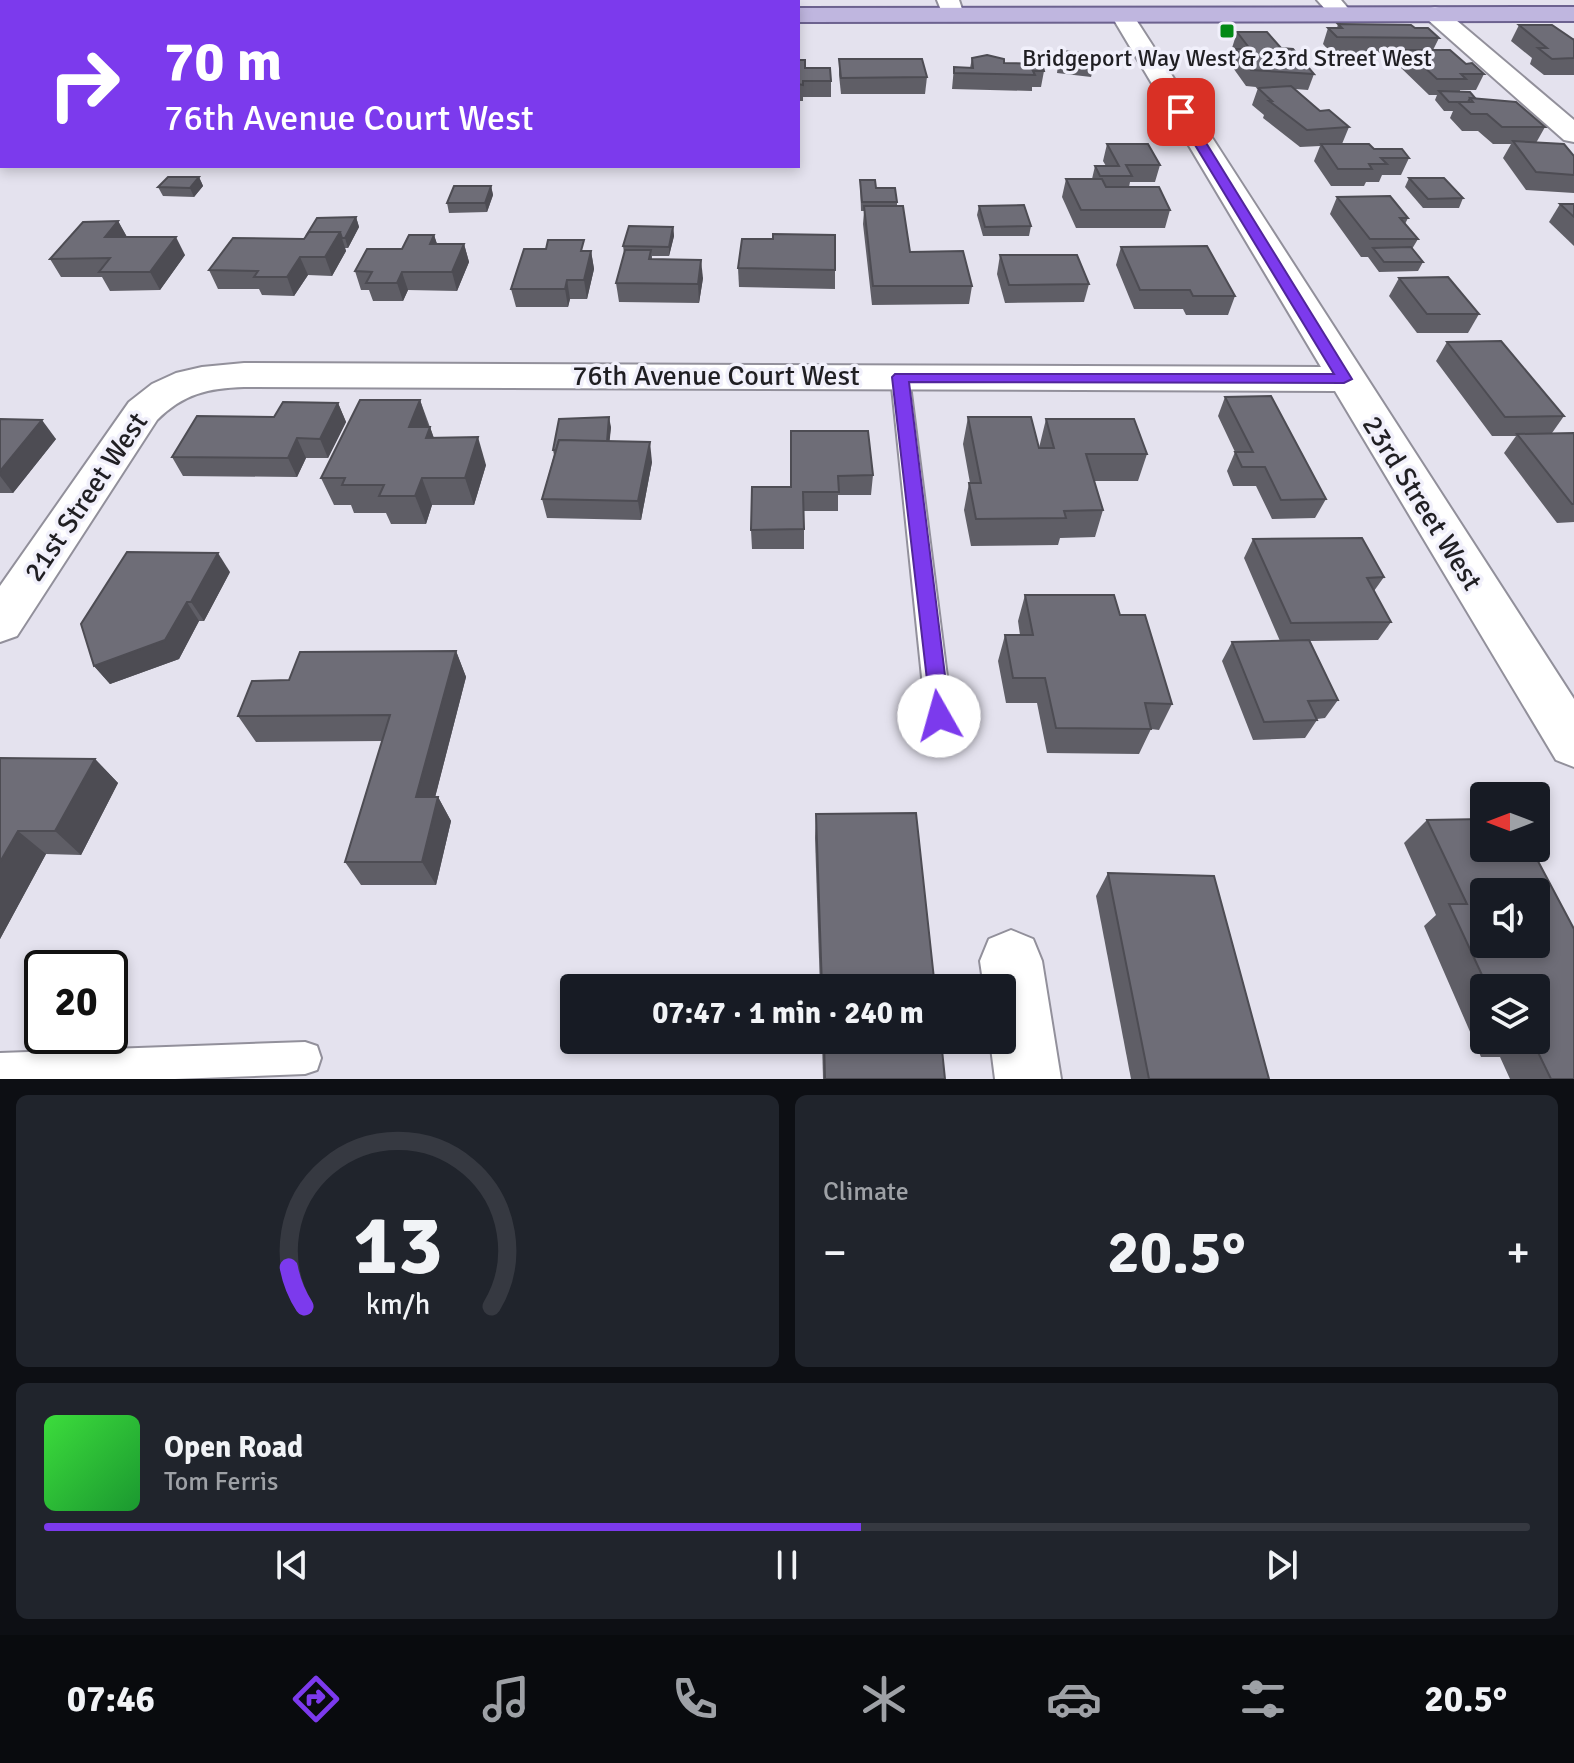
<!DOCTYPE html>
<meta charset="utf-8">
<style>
:root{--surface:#171b24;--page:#20242c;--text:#f1f3f6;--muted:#9ea1a6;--line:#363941;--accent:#7c3aed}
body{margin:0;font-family:Signika,sans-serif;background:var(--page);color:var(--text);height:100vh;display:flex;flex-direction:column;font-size:30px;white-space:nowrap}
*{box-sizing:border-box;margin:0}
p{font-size:26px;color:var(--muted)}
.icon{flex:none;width:44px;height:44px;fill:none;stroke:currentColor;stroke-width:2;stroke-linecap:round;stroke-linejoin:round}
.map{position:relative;height:1079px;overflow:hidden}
.panel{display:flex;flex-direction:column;gap:16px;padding:16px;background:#0d0f14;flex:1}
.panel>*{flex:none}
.hud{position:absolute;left:0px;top:0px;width:800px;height:168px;box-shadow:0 4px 12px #0003;background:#7c3aed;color:#fff;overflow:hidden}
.needle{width:52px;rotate:270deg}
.fabs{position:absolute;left:1470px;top:782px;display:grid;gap:16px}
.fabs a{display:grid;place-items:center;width:80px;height:80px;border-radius:8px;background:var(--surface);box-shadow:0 4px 12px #0003;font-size:40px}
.speed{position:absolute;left:24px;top:950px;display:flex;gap:16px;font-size:40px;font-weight:700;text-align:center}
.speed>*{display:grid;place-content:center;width:104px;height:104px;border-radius:50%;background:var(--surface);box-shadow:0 4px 12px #0003;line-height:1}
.speed .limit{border:4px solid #111;border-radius:12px;background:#fff;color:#111}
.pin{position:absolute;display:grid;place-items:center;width:68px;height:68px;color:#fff;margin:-34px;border-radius:16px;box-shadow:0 4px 12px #0006}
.me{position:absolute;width:88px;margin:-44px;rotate:353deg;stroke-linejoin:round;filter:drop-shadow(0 0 6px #0008)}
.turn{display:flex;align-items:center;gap:28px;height:168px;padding:0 32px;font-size:36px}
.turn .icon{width:104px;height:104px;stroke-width:2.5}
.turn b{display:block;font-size:56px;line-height:68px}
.big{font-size:60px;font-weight:800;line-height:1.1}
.panel .widget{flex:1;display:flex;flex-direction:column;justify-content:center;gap:12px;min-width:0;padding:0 28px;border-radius:12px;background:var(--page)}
.panel .dial{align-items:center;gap:0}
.dial svg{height:208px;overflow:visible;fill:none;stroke:var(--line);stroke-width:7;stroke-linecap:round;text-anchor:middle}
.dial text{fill:var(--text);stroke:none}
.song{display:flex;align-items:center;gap:24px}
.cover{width:96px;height:96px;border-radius:12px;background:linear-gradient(135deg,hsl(120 70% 55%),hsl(130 70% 35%))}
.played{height:8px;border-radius:4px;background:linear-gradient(90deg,var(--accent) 55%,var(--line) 55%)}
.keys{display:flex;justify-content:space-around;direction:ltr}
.heat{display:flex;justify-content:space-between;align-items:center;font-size:44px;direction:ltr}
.panel .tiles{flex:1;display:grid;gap:16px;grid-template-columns:1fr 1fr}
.widget:last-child{grid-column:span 2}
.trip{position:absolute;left:560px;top:974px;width:456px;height:80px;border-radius:8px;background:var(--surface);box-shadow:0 4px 12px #0003;font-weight:800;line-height:80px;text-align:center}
.menu{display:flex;height:128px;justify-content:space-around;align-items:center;background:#090b0e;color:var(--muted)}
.menu .icon{width:56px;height:56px}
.menu .on{color:var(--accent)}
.menu b{font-size:36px;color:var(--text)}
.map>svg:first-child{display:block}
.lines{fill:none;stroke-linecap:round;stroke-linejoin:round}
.lane-casing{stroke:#92909b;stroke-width:4}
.street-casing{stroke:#92909b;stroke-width:4}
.primary-casing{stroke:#6c628f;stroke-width:4}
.lane{fill:#fff;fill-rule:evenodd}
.street{fill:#fff;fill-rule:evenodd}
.primary{fill:#bfb6df;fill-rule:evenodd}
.wall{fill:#5f5e66;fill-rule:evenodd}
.shaded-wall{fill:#4d4c53}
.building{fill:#6e6d77;stroke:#4d4c53;stroke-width:2;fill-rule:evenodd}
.route{fill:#7c3aed;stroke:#51269a;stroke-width:2}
.poi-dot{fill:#038a16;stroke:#f1f0fb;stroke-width:3}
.labels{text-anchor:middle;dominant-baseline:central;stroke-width:7;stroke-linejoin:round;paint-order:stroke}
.far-poi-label{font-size:24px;fill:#201f23;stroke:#f1f0fb}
.street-label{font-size:28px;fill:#201f23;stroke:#f1f0fb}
</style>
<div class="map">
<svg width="1574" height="1079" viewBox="0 0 1574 1079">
<rect width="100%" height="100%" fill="#e4e2ee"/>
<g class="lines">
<defs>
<g id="lane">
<path d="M534,0h12l-13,2z"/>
<path d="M900,371l9,6 43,339 -4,8 -9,3 -9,-3 -4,-8 -35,-339z"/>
<path d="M305,1042l12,4 4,12 -4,12 -12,4 -130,5h-175v-26z"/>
</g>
<g id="street">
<path d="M255,0h23l-24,2z"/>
<path d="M937,0h22l5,15 -3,5h-16z"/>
<path d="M1317,0h24l12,14 -3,5h-16z"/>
<path d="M1435,7l8,2 131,111v22l-10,-2 -137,-121 -3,-5 3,-5z"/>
<path d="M1122,8l8,2 3,5 441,684v68l-18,-7 -221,-369 -1091,-4c-36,1 -61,7 -87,33l-140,216 -17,6v-56l129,-184 23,-18 24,-11 26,-6 42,-4 1077,4 -210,-352 3,-5z"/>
<path d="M1011,930l22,9 9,22 19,118h-66l-5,-39h12v-52h-18l-4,-27 9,-22z"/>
</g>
<g id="primary">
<path d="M1574,7v14l-776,1v-14z"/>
<rect x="0" y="8" width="2" height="14"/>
</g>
</defs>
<!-- lane casing -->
<use href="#lane" class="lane-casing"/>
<!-- street casing -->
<use href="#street" class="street-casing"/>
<!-- primary casing -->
<use href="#primary" class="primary-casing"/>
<!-- lane -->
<use href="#lane" class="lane"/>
<!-- street -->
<use href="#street" class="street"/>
<!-- primary -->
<use href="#primary" class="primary"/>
</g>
<!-- wall -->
<g class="wall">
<path d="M1338,24l77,4 24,10 -6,12 33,14 18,10 -8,16h-16v2l85,35 -9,16 38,13v37l-48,-3 -23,-32 8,-14h-18l-15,-13h-16l-12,-13 3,-7h-9l-9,-11 2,-5h-8l-30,-29 5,-13h-73l-8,-9 5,-16h9z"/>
<path d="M1519,25l54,14 1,-1v37h-30l-14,-11 2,-6 -21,-17z"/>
<path d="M1237,32l44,16 33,26 -6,16 -13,-1 25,22 29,16 -7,17 32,5 35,9 -8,17h-19l-3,7h-13l-2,4h-33l-17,-25 6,-15 -20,1 -37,-29 1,-3 -12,-10 6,-17h8l-20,-2 -15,-21 4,-13 -3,-4z"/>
<rect x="0" y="47" width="2" height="29"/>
<path d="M1097,55l-6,22 -34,-4 1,-8z"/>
<path d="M972,58l72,13 -3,16h-9v4l-80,-2 2,-22 16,1z"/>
<path d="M839,59l88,18 -2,17h-84l-2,-19z"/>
<path d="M798,60l7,8 26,13v16h-28v4h-5z"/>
<path d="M2,88v36h-2v-35z"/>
<path d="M1107,144l53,21 -5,17h-25l-1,5 41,23 -5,18h-89l-14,-31 4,-18h26l3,-13h11l-3,-5z"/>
<path d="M199,177l4,9 -9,11 -31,-1 -5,-9z"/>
<path d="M1409,178l54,20 -4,10h-36l-18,-21z"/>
<path d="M860,180l16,8 21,14v4l13,46 62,34 -3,18 -97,1 -9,-81 1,-13h-3z"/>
<path d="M491,186l2,9 -6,17 -38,1 -2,-10z"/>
<path d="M1337,197l71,21 -3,6 13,15 -6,10 11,13 -5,9 -39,1 -11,-15h-7l-31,-43z"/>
<path d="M1560,204h14v42l-25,-24z"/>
<path d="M979,206l52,20 -2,10h-46l-6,-21z"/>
<path d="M356,217l3,10 -11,21h-3l1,3 -14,25 -24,-1 -14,21 -32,-1 -3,-6h-41l-9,-19 95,-31z"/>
<path d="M118,221l9,16 58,18 -25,35 -50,1 -8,-14h-41l-11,-18z"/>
<path d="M673,227l1,9 -5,20h-17v3l51,19 -4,25 -80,-1 -3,-19 8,-30 -1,-7z"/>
<path d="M434,235l3,9h27l5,18 -12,29 -49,-1 -5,11h-30l-4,-11h-8l-6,-19z"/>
<path d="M1121,247l114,49 -7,19h-42l-3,-6h-49l-18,-44z"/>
<path d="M586,251h5l3,18 -7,30h-17l-2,8h-52l-5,-18z"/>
<path d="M1000,255l89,29 -5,18 -79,1 -8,-29z"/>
<path d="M738,268l97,2v19l-96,-2z"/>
<path d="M1399,278l80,36 -11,19h-51l-28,-37z"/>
<path d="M1447,342l117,74 -12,17h22v89l-17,1 -53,-70 12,-17h-24l-56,-75z"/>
<path d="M1225,397l101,102 -11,19 -43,1 -16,-33h-23l-6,-15 8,-19 -17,-36z"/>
<path d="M420,400l14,38 52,27 -12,40h-42l-6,19h-35l-5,-11h-32l-3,-8h-17l-13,-27z"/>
<path d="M338,403l8,19 -18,36h-22l-9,19 -114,-1 -11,-19 102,-40z"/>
<path d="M968,417l71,31 7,-29 101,35 -9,27h-44l9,29 -8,27 -35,1 -2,7 -87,1 -7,-36 5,-27h1l-7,-39z"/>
<path d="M0,419l56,20 -43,54h-13z"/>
<path d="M611,427l-2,15 43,20 -11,58 -94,-2 -5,-19 12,-44 -1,-5z"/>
<path d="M791,431l82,44 -2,20h-33v16h-34v38h-52l-1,-19 40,-43z"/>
<path d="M1253,539l131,38 -10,14 17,31 -13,18 -68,1 28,59 -13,18 -8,1v1l-12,18 -52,2 -31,-79 10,-19 48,-1 -36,-83z"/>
<path d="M230,572l-26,49h-5l-20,38 -69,25 -16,-18z"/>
<path d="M1025,595l95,20 52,89 -13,26 -8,-1 -12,25 -92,-1 -10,-50h-31l-8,-42 7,-26h15l-2,-14z"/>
<path d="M456,651l10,26 -31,120h3l13,24 -15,64h-75l-16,-23 37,-121 -126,1 -18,-26 51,-36z"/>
<path d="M0,758l95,1 23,24 -37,72 -35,-1 -46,85z"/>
<path d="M816,814l119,174h-115l-5,-150z"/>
<path d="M1484,819v29h47l43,81v150h-64l-10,-22h-19l-57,-131 12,-11 -32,-72 23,-23zM1484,892h52v52h-52zM1484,988h52v52h-52z"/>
<path d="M1108,873l161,206h-138l-35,-183z"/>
<path d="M822,1040h119l4,39h-122z"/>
</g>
<!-- shaded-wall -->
<g class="shaded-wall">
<path d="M199,177l4,9 -9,11 -4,-9z"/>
<path d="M491,186l2,9 -6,17 -2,-9z"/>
<path d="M356,217l3,10 -11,21 -3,-10z"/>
<path d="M118,221l10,18 -23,-2z"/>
<path d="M673,227l1,9 -5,20v-9z"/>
<path d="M340,232l6,19 -14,25 -7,-19z"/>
<path d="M434,235l6,18 -10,-9z"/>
<path d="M176,237l9,18 -25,35 -10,-18z"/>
<path d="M464,244l5,18 -12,29 -5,-19z"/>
<path d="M591,251l3,18 -7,30 -3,-19z"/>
<path d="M300,257l8,18 -14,21 -7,-19z"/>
<path d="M701,260l2,18 -4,25 -1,-19z"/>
<path d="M402,272l6,18 -5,11 -6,-18z"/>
<path d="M567,280l3,19 -2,8 -3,-18z"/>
<path d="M420,400l9,28 -20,-1z"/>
<path d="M338,403l8,19 -18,36 -8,-19z"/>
<path d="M609,417l2,10 -3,31 -2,-10z"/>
<path d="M42,420l14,19 -43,54 -13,-17v-5z"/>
<path d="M430,427l9,27 -13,-16z"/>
<path d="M478,437l8,28 -12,40 -9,-27z"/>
<path d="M297,438l9,20 -9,19 -9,-19z"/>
<path d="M650,442l2,20 -11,58 -3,-19z"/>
<path d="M422,478l10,27 -6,19 -11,-28z"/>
<path d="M218,553l12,19 -26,49 -13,-19z"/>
<path d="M187,602l12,19 -20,38 -69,25 -16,-18z"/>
<path d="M456,651l10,26 -37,144 -13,-24z"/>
<path d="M95,759l23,24 -37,72 -26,-24z"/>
<path d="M438,797l13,24 -15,64 -14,-23z"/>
<path d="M18,831l28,23 -46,85v-77z"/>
</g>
<!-- building -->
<g class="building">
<path d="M1338,24l73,1 4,3h13l11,10 -102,-1 -9,-9h14z"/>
<path d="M1519,25h33l22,15v18l-22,1 -14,-11h9z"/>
<path d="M1237,32h30l14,16 12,1 21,25 -63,-4 -15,-21h14z"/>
<rect x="0" y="47" width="2" height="13"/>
<path d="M1406,50h44l16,14 6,-1 12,11h-23l5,5h-29z"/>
<path d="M1063,51l34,4 -4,14 -35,-4z"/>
<path d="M987,55l17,4v4l38,1 2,7h-11l2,4 -81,-2v-6l19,1 -1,-10z"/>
<path d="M839,59h83l5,18 -86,1z"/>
<path d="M798,60h7v8h25l1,13h-28v4l-5,-1z"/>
<path d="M1291,86l29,25 9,-1 20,17 -42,3 -38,-29h3l-14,-13z"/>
<path d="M2,88v21h-2v-20z"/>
<path d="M1439,91l31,1 6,7 -6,-1 -2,4h-19z"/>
<path d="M1470,98l46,4 29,25h-43l-15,-13h-16l-13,-12h15z"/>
<path d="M1513,141l51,3 10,12v19l-38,-3z"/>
<path d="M1107,144h41l12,21h-34l6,11h-32l-5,-10h24z"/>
<path d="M1321,144h48l5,5h28l7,9h-28l6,6h-18l3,5h-34z"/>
<path d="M168,177h31l-9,11 -32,-1z"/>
<path d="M1409,178h35l19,20 -35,1z"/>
<path d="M1066,179h36l4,8h53l11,23h-89z"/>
<path d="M860,180h15l1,8h19l2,14h-35z"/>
<path d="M454,186h37l-6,17h-38z"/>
<path d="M1390,196l18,22h-8l18,21h-48l-33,-42z"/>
<path d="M1560,204h14v13z"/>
<path d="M1024,205l7,21 -46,1 -6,-21z"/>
<path d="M864,206h39l7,46 53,-1 9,35h-99z"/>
<path d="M356,217l-11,21h-3l-2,-6h-31l-3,4 11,-18z"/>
<path d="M118,221l-13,16h71l-26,35h-51l11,-14 -60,1 33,-37z"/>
<path d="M629,226l44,1 -4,20 -46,-1z"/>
<path d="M309,232h31l-15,25h-25l-13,20h-33l4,-6 -49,-1 24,-32 71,1z"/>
<path d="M773,234l62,1v35l-97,-2 4,-29h31z"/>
<path d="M409,235h25l-4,9h34l-12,28h-50l-5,11h-31l6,-11 -17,-1 12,-22h35z"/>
<path d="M548,240h36l-3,11h10l-7,29h-17l-2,9h-54l13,-40h22z"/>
<path d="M1207,246l28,50h-42l-3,-6h-50l-19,-43z"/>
<path d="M1411,247l12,15h-39l-11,-14z"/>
<path d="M625,250h26l-2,9 52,1 -3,24 -82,-1z"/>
<path d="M1000,255h77l12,29 -80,1z"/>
<path d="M1448,277l31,37h-52l-28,-36z"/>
<path d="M1501,341l63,75 -59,1 -58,-75z"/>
<path d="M1271,396l55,103 -45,1 -16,-33h-23l-7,-15h18l-28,-55z"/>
<path d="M360,400h60l-11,27h21l-4,11 52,-1 -13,41h-43l-7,18h-36l5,-11h-42l3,-7h-24z"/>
<path d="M283,402l55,1 -18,36 -23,-1 -9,20 -116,-1 25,-41 77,1z"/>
<path d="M609,417l-2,25 -48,-2 -3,10h-3l6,-31z"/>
<path d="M968,417h63l8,31h15l-8,-29h88l13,35h-61l17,56 -39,1 2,7 -90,1 -7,-36h12z"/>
<path d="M0,419l42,1 -42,51z"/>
<path d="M791,431h77l5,44 -35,1 1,16h-36l1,37 -53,1 1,-43h39z"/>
<path d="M1574,433v71h-2l-55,-70z"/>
<path d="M559,440l91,2 -12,59 -96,-2z"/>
<path d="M1362,538l22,39 -17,1 24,44 -100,1 -38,-84z"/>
<path d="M127,552l91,1 -27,49h-4l-22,38 -71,26 -13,-42z"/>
<path d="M1025,595h89l6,20h25l27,89 -27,-1 6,26 -95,-1 -11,-50h-32l-8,-43h28z"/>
<path d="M1309,640l29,60 -30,1 9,19 -53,2 -32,-80z"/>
<path d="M456,651l-40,146h22l-16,65h-77l45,-147 -152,1 14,-35 37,-1 11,-28z"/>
<path d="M0,758l95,1 -40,72h-37l-18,31z"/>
<path d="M916,813l19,175h-113l-6,-174z"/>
<path d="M1484,819v29h47l43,81v150h-23l-19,-39h4v-52h-48l-39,-84h18l-40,-84zM1484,892h52v52h-52z"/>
<path d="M1108,873l106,3 55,203h-120z"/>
<path d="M824,1040h117l4,39h-120z"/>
</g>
<!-- route -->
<path class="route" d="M1181,108l6,4 165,267 -8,4 -435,-1 41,334 -3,7 -8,2 -7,-2 -40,-346 3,-3h439l-159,-262z"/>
<!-- markers -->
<rect class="poi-dot" x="1219" y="23" width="16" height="16" rx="4"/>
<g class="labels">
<!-- far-poi labels -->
<g class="far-poi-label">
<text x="1227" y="58">Bridgeport Way West &amp; 23rd Street West</text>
</g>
<!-- street labels -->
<g class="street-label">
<text x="716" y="376">76th Avenue Court West</text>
<text transform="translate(86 497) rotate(-56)">21st Street West</text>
<text transform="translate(1422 503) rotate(58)">23rd Street West</text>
</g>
</g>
</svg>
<div class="fabs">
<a><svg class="needle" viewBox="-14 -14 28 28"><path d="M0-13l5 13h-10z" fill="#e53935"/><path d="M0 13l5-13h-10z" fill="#9ea1a6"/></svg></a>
<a><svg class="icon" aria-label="sound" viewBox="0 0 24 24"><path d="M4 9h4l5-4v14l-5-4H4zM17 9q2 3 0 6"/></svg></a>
<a><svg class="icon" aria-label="layers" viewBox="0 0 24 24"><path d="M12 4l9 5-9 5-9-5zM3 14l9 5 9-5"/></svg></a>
</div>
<div class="speed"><div class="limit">20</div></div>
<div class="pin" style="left:1181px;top:112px;background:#d93025"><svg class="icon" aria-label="arrive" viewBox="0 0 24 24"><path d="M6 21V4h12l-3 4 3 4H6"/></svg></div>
<svg class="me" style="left:939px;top:716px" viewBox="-20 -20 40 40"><circle r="19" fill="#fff"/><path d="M0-13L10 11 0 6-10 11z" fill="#7c3aed"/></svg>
<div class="trip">07:47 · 1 min · 240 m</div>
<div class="hud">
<div class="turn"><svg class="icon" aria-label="right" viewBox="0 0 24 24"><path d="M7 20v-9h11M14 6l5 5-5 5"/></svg><div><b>70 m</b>76th Avenue Court West</div></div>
</div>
</div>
<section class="panel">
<div class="tiles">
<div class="widget dial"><svg viewBox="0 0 100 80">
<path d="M14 69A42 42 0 1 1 86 69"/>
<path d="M14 69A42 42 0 0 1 8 54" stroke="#7c3aed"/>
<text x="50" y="56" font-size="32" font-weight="700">13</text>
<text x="50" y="72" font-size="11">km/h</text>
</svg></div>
<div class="widget"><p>Climate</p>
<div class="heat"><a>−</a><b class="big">20.5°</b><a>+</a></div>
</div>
<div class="widget">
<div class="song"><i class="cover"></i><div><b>Open Road</b><p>Tom Ferris</p></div></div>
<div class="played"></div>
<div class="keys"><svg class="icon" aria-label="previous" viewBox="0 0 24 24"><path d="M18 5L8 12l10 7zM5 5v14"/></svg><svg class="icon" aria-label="pause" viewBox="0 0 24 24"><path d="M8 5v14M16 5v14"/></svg><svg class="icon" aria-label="next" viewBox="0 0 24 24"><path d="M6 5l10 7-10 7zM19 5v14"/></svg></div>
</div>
</div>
</section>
<nav class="menu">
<b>07:46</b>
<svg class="icon on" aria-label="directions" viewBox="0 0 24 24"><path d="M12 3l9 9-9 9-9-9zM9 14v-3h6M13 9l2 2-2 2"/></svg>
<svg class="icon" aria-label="music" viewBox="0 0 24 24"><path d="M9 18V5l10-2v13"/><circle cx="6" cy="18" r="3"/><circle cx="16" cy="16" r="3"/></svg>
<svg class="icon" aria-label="phone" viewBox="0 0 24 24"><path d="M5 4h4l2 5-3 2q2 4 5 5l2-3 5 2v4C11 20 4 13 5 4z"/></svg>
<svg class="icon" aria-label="climate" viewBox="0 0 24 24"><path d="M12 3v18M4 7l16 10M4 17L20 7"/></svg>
<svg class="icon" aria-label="car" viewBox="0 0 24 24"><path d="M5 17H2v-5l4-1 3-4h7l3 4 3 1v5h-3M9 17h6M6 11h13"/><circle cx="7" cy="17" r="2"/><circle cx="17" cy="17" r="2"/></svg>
<svg class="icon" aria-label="filters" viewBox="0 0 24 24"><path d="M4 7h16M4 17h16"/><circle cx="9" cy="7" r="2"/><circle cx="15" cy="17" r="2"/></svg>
<b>20.5°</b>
</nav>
